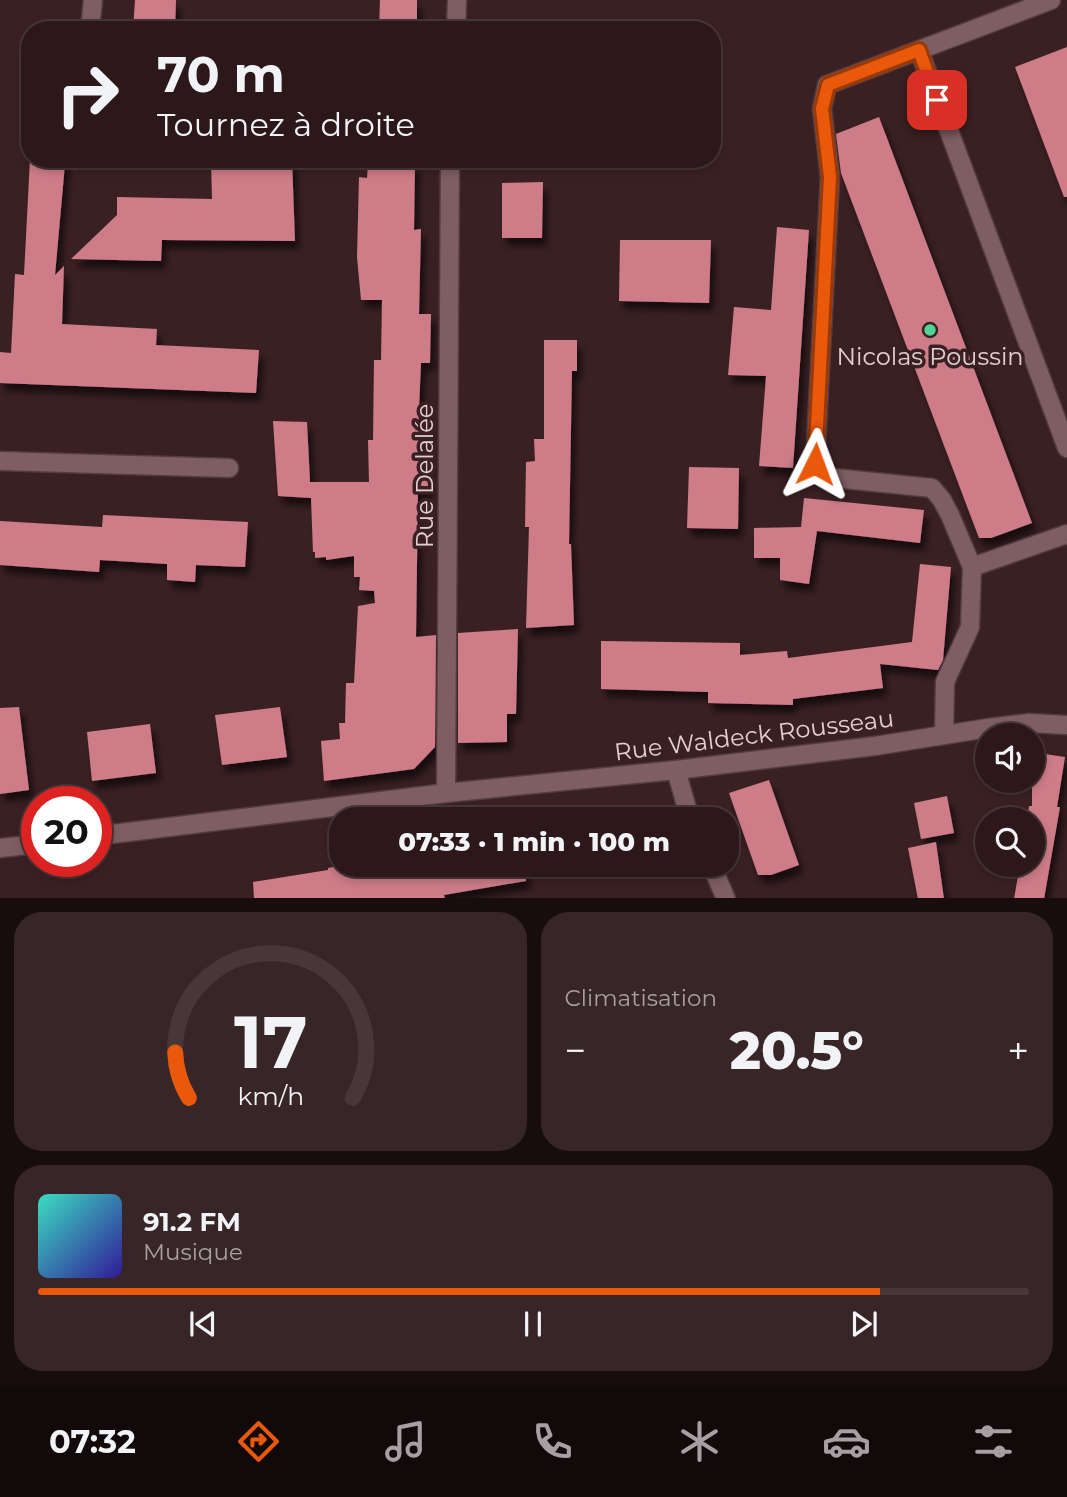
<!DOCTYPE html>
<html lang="fr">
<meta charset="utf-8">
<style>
:root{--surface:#2c181a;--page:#382527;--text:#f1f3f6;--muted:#a6a0a2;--line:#483739;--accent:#ea580c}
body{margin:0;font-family:Montserrat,sans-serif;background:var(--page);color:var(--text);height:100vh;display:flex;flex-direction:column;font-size:26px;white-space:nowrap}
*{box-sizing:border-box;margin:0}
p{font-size:23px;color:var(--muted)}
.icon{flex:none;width:38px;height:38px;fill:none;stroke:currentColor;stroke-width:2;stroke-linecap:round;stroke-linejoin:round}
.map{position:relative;height:898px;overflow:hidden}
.side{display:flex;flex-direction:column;gap:14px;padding:14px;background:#180d0e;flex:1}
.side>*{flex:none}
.top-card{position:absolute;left:21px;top:21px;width:700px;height:147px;border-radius:28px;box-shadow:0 4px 10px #0003,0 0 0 2px var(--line);background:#2c181a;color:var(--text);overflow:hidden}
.tools{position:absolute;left:975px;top:723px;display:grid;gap:14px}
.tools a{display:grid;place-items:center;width:70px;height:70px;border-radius:50%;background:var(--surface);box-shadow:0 4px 10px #0003,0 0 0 2px var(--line);font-size:35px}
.speed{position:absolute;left:21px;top:786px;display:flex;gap:14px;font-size:35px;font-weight:700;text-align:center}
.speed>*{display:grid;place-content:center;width:91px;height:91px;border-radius:50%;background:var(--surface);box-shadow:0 4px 10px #0003,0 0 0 2px var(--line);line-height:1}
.speed .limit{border:10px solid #d22;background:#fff;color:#111}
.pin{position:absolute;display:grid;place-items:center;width:60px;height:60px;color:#fff;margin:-30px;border-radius:14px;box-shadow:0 4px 10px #0006}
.me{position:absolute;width:77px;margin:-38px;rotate:3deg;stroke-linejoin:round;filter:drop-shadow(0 0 5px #0008)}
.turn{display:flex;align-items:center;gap:24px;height:147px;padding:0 21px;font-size:32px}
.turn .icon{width:91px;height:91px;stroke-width:2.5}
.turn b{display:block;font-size:49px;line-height:60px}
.big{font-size:52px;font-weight:800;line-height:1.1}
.side .widget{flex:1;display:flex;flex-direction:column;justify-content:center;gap:10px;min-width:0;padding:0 24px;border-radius:28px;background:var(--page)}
.side .dial{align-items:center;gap:0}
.dial svg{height:182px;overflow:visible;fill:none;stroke:var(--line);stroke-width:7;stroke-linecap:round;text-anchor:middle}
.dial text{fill:var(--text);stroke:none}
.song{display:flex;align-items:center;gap:21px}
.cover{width:84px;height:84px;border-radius:10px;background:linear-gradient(135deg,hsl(170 70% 55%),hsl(250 70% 35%))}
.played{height:7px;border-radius:4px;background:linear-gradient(90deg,var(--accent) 85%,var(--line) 85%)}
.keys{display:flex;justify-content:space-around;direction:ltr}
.heat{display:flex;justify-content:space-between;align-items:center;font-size:38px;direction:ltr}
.side .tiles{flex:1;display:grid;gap:14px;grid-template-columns:1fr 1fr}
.widget:last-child{grid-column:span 2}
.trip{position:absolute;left:329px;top:807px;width:410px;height:70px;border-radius:28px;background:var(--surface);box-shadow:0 4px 10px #0003,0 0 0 2px var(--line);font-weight:800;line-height:70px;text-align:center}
.tabs{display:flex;height:112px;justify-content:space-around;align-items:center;background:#120a0a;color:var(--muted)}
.tabs .icon{width:49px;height:49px}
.tabs .current{color:var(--accent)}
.tabs b{font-size:32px;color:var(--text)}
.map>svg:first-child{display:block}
.building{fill:#cd7c88;filter:url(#shadow)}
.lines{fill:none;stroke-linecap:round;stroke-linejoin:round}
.minor-casing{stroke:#523c40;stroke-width:21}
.minor{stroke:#7e5e62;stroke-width:18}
.route-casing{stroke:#983908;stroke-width:18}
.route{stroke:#ea580c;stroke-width:12}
.poi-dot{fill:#51d397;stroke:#3a2023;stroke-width:2.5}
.labels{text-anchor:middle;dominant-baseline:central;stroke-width:7;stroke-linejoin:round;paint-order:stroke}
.poi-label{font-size:24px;fill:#e2d0d1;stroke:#3a2023}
.street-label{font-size:24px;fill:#e2d0d1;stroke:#3a2023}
</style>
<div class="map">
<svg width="1067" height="899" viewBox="0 0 1067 899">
<defs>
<filter id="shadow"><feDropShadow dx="4.5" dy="8" stdDeviation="3.5" flood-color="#0009"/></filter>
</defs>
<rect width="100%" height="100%" fill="#3a2023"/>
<!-- building -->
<g class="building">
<path d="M135,0h41l-1,30h-42z"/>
<path d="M380,0h37v30h-38z"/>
<path d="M1067,47v150h-3l-49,-130z"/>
<path d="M879,117l153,406 -41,15h-12l-138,-365 -5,-39z"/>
<path d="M30,159h34l1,5 -10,111 9,-9 -2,58 95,5 -1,16 103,5 -3,43 -256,-10v-31l11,1 4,-79 9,1z"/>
<path d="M211,159h81l3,82 -133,-1 -1,21 -90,-2 46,-44v-18l95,2z"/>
<path d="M415,163l-1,67 7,-1 -2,85h12l-1,49h-9l-3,68h10v60h-10l-2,146 20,-2 -1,112 -21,22 -90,12 -3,-40 19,-2 -1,-16h6l1,-40h8l4,-77 17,-3 -1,-12 -15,-1 1,-13h-6v-21l-28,4v-3l-11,1v-6h-2l-2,-54 -33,-2 -5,-75 34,1 3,60h59l-1,-42h5l1,-80h7l1,-60h-21l-4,-43 2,-80 8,1 1,-14z"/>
<path d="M543,182l-1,56h-40v-55z"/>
<path d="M777,227l32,3 -16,238 -34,-2 7,-90 -38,-1 6,-68 37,3z"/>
<path d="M620,240h91l-2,63 -90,-2z"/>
<path d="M544,340h33v31h-5l-3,173h2l3,81 -48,3 3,-101h-4l1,-65 9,-1 -1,-22h10z"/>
<path d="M689,467l50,1 -1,61 -51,-1z"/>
<path d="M804,498l120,12 -4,33 -103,-12 -8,53 -29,-4v-22h-26v-30l47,-1z"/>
<path d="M103,515l145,7 -3,45 -49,-2 -1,17 -28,-2v-16l-67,-4 -1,12 -99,-7v-44l102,6z"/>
<path d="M920,564l31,3 -8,93 -5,10 -58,-6 3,24 -90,11v6l-85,-2v-11l-107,-3v-48l139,2v12l47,-4 1,7 124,-16z"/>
<path d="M518,629l-2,85h-9v28l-49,1v-110z"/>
<path d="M19,707l10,83 -29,4v-86z"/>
<path d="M280,707l7,50 -65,8 -7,-50z"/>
<path d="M150,724l6,49 -64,8 -5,-49z"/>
<path d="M1038,753l27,4 -8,50h3l-16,92h-30l6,-35h12v-45h-5l2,-13h3v-39h3z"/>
<path d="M769,780l30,85 -28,10h-13l-29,-82z"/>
<path d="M947,796l7,37 -33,6 -7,-36z"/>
<path d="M936,842l8,57h-26l-10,-51z"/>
<path d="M350,864h175l1,17 -82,14 1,4h-191l-1,-17 75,-12v-2z"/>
</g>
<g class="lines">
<defs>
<g id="minor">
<path d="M90,30l3,-30"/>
<path d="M456,30l1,-30"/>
<path d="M919,50l148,398"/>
<path d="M75,160v-1"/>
<path d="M0,461l229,7"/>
<path d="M972,567l95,-33"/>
<path d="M944,735l1,-53 25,-55 2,-60 -22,-52 -8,-15 -10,-12 -107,-11 -10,-13 15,-287 -8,-68 5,-24 224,-85"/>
<path d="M676,770l14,49"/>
<path d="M446,793l4,-634"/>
<path d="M96,836l350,-43 230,-23 199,-24 113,-18 41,-5 38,2"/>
<path d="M0,848l37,-4"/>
<path d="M711,864l15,35"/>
</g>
</defs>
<!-- minor casing -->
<use href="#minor" class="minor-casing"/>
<!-- minor -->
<use href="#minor" class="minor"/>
</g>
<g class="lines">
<defs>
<path id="route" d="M815,464l15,-287 -8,-68 6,-24 91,-35 18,50"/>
</defs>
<!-- route casing -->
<use href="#route" class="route-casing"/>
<!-- route -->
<use href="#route" class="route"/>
</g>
<!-- markers -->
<circle class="poi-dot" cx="930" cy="330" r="7"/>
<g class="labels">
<!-- poi labels -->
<g class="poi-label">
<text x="930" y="356">Nicolas Poussin</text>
</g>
<!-- street labels -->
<g class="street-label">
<text transform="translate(424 476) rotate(-90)">Rue Delalée</text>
<text transform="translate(754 735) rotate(-7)">Rue Waldeck Rousseau</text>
</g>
</g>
</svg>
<div class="tools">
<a><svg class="icon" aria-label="sound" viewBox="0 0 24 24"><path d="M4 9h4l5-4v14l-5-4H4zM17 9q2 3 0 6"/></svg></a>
<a><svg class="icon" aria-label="search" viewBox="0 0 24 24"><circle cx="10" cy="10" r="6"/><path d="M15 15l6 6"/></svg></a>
</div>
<div class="speed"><div class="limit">20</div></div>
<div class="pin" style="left:937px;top:100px;background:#d93025"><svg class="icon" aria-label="arrive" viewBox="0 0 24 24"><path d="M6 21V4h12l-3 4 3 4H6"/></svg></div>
<svg class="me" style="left:815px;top:464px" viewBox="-20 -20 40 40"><path d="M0-17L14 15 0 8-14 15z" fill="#ea580c" stroke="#fff" stroke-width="4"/></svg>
<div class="trip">07:33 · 1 min · 100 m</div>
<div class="top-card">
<div class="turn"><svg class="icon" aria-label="right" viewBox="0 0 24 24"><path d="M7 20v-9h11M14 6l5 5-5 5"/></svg><div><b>70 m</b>Tournez à droite</div></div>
</div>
</div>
<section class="side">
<div class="tiles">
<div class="widget dial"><svg viewBox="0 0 100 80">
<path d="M14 69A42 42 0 1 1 86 69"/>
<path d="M14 69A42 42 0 0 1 8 49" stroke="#ea580c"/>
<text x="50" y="56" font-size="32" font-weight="700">17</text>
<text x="50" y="72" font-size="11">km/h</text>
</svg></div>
<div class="widget"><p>Climatisation</p>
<div class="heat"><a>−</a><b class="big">20.5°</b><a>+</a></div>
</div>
<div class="widget">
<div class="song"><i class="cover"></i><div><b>91.2 FM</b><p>Musique</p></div></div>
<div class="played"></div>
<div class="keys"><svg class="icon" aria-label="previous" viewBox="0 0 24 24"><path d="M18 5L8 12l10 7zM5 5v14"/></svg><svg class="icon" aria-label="pause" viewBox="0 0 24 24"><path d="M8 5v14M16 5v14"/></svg><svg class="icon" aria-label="next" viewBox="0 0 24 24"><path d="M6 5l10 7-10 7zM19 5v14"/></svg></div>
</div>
</div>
</section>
<nav class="tabs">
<b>07:32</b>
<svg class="icon current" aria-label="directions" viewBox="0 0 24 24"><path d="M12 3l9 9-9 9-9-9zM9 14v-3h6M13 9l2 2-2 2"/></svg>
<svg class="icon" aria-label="music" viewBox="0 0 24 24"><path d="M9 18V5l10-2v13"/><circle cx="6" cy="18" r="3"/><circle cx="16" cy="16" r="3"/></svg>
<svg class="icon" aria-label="phone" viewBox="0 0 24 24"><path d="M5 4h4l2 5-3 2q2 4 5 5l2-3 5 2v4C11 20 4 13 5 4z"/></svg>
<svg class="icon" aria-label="climate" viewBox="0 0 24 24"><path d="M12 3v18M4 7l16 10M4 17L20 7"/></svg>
<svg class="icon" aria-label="car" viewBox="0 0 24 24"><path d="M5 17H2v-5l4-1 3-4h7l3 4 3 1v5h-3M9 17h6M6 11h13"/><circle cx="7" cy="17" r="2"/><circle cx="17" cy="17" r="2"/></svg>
<svg class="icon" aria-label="filters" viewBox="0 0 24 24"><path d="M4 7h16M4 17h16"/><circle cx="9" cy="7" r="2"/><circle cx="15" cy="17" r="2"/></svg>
</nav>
